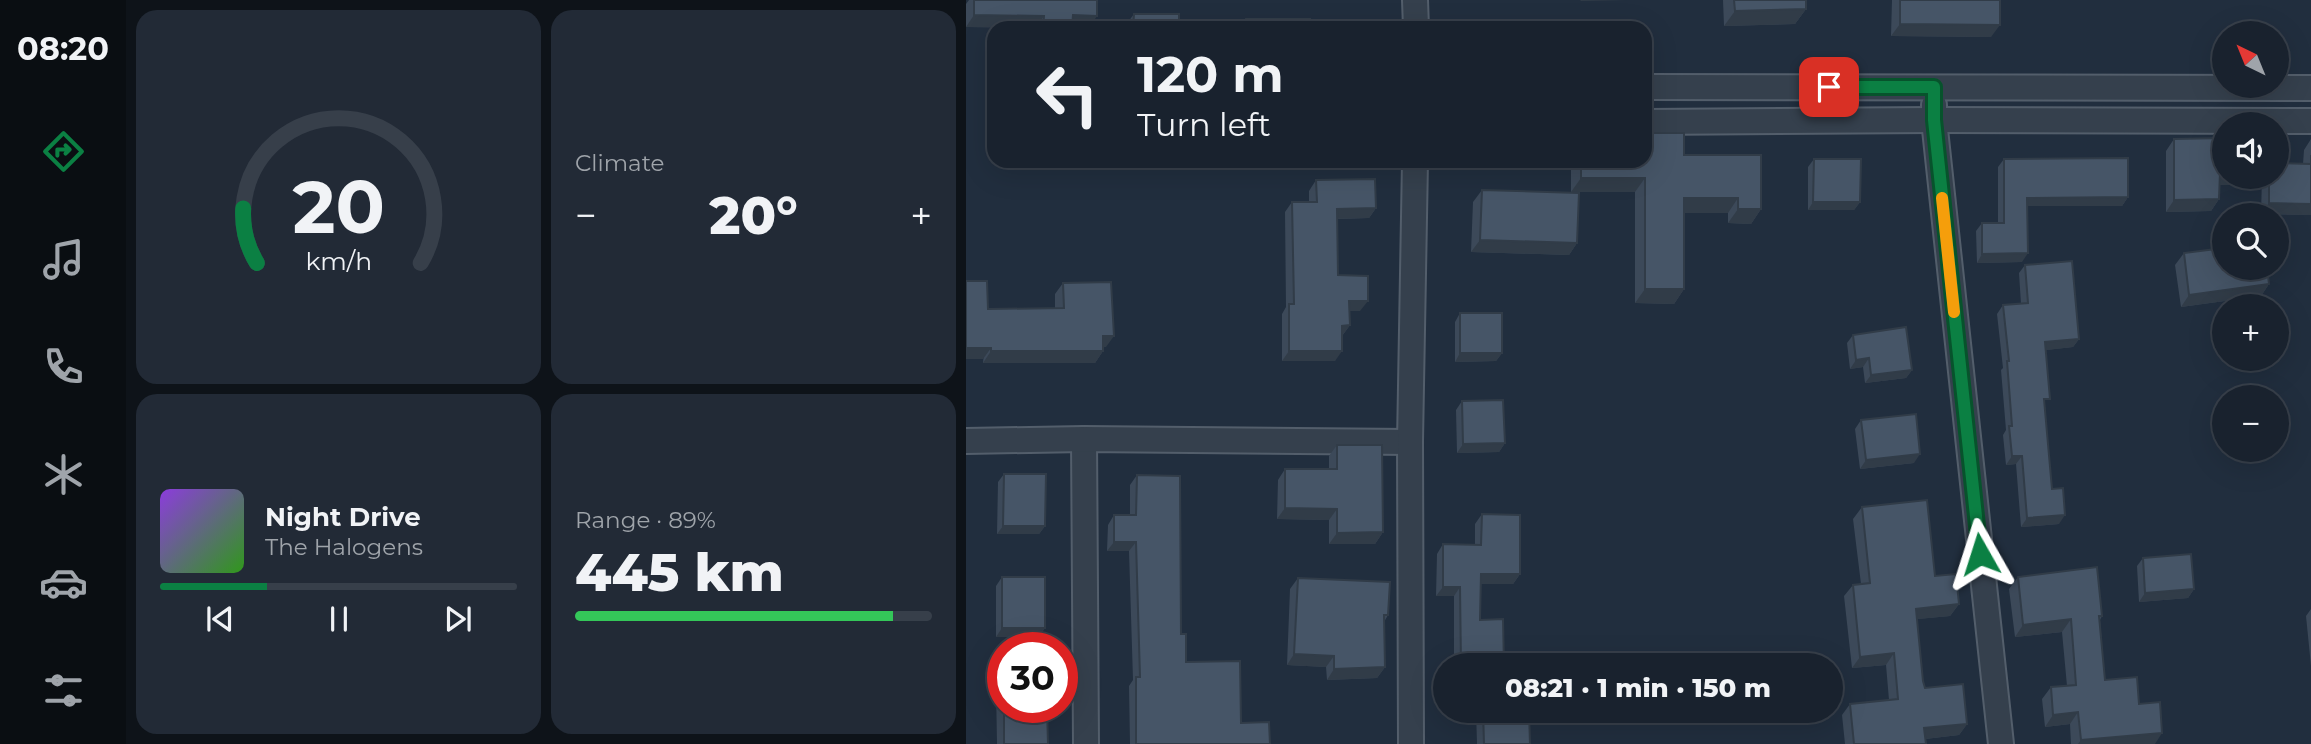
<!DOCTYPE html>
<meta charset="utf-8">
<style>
:root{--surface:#19222e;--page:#222a36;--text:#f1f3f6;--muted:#9fa4aa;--line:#373f4a;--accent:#0b8043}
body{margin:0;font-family:Montserrat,sans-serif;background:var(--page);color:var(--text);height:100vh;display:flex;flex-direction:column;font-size:26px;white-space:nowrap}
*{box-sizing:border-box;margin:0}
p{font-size:23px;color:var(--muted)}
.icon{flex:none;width:38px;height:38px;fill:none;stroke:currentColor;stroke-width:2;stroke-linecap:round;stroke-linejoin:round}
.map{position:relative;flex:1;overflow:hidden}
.panel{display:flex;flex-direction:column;gap:10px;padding:10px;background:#0e1319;width:840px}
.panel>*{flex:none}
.hud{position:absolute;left:21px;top:21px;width:665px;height:147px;border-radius:21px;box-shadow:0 7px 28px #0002,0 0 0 2px var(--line);background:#19222e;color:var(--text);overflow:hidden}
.needle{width:46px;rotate:317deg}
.tools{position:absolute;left:1246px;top:21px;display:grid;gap:14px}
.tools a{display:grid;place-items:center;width:77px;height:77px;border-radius:50%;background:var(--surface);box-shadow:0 7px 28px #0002,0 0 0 2px var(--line);font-size:35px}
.speed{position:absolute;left:21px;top:632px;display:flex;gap:14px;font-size:35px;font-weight:700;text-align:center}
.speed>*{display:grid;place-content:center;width:91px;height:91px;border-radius:50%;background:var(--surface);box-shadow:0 7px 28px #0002,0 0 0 2px var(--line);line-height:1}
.speed .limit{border:10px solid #d22;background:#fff;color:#111}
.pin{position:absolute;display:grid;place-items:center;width:60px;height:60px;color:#fff;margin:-30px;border-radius:14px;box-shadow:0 4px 10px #0006}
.me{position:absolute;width:77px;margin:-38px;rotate:354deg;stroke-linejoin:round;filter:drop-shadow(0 0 5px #0008)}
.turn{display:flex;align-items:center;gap:24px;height:147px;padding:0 35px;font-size:32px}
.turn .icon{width:91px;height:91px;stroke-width:2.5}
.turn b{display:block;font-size:49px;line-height:60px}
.big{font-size:52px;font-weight:800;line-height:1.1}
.panel .card{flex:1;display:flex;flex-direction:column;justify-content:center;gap:10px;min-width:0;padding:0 24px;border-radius:21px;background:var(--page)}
.panel .dial{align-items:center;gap:0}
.dial svg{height:182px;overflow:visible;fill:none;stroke:var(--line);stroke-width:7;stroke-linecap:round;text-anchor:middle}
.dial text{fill:var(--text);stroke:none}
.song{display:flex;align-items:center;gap:21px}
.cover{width:84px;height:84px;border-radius:10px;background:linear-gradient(135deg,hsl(270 70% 55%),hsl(110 70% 35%))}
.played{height:7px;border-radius:4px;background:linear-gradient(90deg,var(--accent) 30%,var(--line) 30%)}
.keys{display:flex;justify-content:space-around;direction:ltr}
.heat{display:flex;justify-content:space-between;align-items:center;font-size:38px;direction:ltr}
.charge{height:10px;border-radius:5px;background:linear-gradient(90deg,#34c759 89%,var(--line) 0)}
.panel .tiles{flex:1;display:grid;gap:10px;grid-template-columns:repeat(2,1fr)}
.trip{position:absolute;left:467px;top:653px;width:410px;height:70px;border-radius:35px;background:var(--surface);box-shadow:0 7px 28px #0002,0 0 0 2px var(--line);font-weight:800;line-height:70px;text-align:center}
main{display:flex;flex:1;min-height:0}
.tabs{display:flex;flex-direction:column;width:126px;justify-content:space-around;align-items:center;background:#0a0e12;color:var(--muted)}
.tabs .icon{width:49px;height:49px}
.tabs .on{color:var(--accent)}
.tabs b{font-size:32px;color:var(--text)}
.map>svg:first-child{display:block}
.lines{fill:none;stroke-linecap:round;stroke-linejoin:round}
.street-casing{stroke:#535e6b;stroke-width:28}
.street{stroke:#35404d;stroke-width:24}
.wall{fill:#3c4959}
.shaded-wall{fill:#313c48}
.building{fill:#465567;stroke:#313c48;stroke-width:2}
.route-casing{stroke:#07532c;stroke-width:18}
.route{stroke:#0b8043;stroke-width:12}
.slow{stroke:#f59e0b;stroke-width:12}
</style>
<main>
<nav class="tabs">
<b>08:20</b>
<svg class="icon on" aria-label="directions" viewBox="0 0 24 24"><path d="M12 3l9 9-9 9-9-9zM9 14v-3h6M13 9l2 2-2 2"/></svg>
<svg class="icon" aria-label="music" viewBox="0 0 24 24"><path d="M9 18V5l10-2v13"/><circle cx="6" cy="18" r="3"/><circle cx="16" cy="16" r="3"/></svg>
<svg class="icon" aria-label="phone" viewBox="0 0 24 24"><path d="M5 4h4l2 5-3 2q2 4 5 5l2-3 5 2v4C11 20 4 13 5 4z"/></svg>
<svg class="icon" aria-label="climate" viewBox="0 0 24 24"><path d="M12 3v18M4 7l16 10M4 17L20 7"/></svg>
<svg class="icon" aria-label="car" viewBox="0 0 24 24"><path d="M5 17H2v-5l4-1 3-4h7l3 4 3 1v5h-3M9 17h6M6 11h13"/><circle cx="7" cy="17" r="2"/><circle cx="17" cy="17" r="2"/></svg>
<svg class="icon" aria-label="filters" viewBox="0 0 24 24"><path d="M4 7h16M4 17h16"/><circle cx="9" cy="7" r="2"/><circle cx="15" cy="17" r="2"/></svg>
</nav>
<section class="panel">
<div class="tiles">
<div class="card dial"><svg viewBox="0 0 100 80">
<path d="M14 69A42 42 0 1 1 86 69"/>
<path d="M14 69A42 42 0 0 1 8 45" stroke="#0b8043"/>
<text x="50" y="56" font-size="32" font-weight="700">20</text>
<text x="50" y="72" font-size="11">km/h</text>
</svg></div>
<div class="card"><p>Climate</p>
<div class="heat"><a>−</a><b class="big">20°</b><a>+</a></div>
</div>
<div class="card">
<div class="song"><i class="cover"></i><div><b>Night Drive</b><p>The Halogens</p></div></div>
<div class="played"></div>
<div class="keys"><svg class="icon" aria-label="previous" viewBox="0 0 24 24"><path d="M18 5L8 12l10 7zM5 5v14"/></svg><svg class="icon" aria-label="pause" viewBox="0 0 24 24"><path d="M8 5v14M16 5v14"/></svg><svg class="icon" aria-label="next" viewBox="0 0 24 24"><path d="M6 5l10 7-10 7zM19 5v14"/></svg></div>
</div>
<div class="card"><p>Range · 89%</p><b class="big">445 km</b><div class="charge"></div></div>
</div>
</section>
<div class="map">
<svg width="1345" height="744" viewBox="0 0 1345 744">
<rect width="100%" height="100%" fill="#212e3e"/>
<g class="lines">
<defs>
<g id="street">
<path d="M449,0l1,28"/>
<path d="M679,87l666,1"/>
<path d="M968,105v15l67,624"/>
<path d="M679,122l289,-2 377,1"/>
<path d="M118,439l2,305"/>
<path d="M0,441l118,-2 326,3"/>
<path d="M445,744l-1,-302 5,-281"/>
</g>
</defs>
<!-- street casing -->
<use href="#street" class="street-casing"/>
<!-- street -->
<use href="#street" class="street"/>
</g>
<!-- wall -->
<g class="wall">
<path d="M3,0h128l-8,28h-17l-106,-1v-23z"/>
<path d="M757,0h83v9l-11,15 -71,2z"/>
<path d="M926,0h108l-9,37 -100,-1z"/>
<path d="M168,14l45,14h-51v-6z"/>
<path d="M280,19l64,9h-71z"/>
<path d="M1208,139l75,46h-30v14l-8,12 -45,1v-61z"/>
<path d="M1345,139v76l-50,-1 1,-37h15l26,-13 1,-14z"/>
<path d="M718,155l77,54 -10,15 -23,-1v-10h-44v76l-10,15 -39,-1v-111h-64v-31h74z"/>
<path d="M848,159l46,43 -6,8h-46v-43z"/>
<path d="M1038,159l124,38 -6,9h-95l-5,56 -45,1 -1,-32 6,-8h16v-56z"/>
<path d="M350,180l60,28 -7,10 -32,1 1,56 22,36h-10v14l-8,11 -7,25h-53v-47l4,-7 -1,-95 7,-10h17v-11z"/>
<path d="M516,190l95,53 -8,12 -98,-3 2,-50z"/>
<path d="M1218,253l85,31 -8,12 -80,11 -6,-42z"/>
<path d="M1059,265l54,74 -6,8 -28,3v56l7,83 7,35 -38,3 -5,-63 -10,1 -3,-30 3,-5 -5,-60 2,-2 -6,-54 6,-9 18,-1 -2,-31z"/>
<path d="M97,283l43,64h-3v4l-8,12h-112l5,-54 67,-1v-14z"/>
<path d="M494,313l42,40 -6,8 -41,1v-40z"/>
<path d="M887,335l59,35 -6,8 -41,5 -2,-16 -13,2 -3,-26z"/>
<path d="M496,401l43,42 -6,9 -42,1 -1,-43z"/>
<path d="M895,420l53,43 -54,6 -5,-40z"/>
<path d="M371,445l46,87 -8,12h-46v-24l-52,-1 1,-39 7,-11h44v-13z"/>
<path d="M38,474l41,52 -6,8h-42l1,-52z"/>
<path d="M171,475l44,159 5,28 55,61 29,21h-140l-1,-58 4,-6 -4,-129h-22l1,-26 6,-10h16v-30z"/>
<path d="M896,507l73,69 24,28 -9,12 -33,3 6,62 2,7 42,36 -8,11 -34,4 1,5h-81l-3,-29 8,-11 39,-4 -3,-35 -34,3 -8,-72 9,-11 8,-1 -8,-65z"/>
<path d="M516,514l38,60 -7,10h-32l-1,36 24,45h-50v-69h-18l1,-42 6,-10 32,1v-21z"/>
<path d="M1177,558l51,31 -6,9 -49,4 -2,-36z"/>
<path d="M36,577l43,51 -6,8 -43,1v-51z"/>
<path d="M1052,577l84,39 -2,4 5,60 34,24 16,40h-84l-1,-20 -25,3 -3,-28 9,-12 16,-1 -5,-54 -47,5 -6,-48z"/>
<path d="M332,578l90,37 -4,7 1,45 -8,11 -50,2 -1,-13 -39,-2 3,-76z"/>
<path d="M1345,609v57l-5,-50z"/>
<path d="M37,678v29h44l1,37h-51l-1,-57z"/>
<path d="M510,710h53l1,34h-53z"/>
</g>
<!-- shaded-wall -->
<g class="shaded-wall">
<path d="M615,0h47l-48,1z"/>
<path d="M840,9l-11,15 -71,2 11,-15z"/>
<path d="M8,15l70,1 -9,12 -69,-1z"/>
<path d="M107,15l24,1 -8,12 -25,-1z"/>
<path d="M934,24l100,1 -9,12 -100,-1z"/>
<path d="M1254,173h4v4h30l-5,8h-38z"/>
<path d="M615,178h64l-10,14h-64z"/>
<path d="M1162,197l-6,9h-101l6,-8z"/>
<path d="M718,198h54l-10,15h-54z"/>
<path d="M1253,199l-8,12 -45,1 8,-12z"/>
<path d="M847,202h47l-6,8h-46z"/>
<path d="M1303,203l42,1v11l-50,-1z"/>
<path d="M410,208l-7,10 -39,1 7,-10z"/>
<path d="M772,209h23l-10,15 -23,-1z"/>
<path d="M514,240l97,3 -8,12 -98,-3z"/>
<path d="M1062,253l-6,9 -45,1 5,-9z"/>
<path d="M1303,284l-8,12 -80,11 8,-12z"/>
<path d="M679,289h39l-10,15 -39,-1z"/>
<path d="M383,301h19l-8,10h-18z"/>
<path d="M384,325l-8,11v-10z"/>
<path d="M137,336h11l-8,11 -11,1z"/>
<path d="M1113,339l-6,8 -34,4 6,-9z"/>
<path d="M0,348h25l-8,11h-17z"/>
<path d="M25,351h112l-8,12h-112z"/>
<path d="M323,351h53l-7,10h-53z"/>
<path d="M494,353h42l-6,8 -41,1z"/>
<path d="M903,358l-6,9 -13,2 6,-9z"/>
<path d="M946,370l-6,8 -41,5 6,-8z"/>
<path d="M539,443l-6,9 -42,1 6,-9z"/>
<path d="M954,454l-6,9 -54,6 6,-9z"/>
<path d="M1046,456h10l-6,8 -10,1z"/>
<path d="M319,508l52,1 -8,11 -52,-1z"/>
<path d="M1099,515l-6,9 -38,3 6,-9z"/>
<path d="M37,526h42l-6,8h-42z"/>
<path d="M417,532l-8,12h-46l8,-11z"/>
<path d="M148,542h22l-7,9h-22z"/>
<path d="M515,574h39l-7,10h-39z"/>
<path d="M477,587h17l-6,9h-18z"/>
<path d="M1228,589l-6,9 -49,4 6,-9z"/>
<path d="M993,604l-9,12 -42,4 8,-11z"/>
<path d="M1105,619l-9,13 -47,5 8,-12z"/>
<path d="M36,628h43l-6,8 -43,1z"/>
<path d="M928,653l-8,12 -34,3 8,-11z"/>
<path d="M328,654l40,2 -8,11 -39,-2z"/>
<path d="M419,667l-8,11 -50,2 7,-11z"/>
<path d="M1112,712l-8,12 -25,3 8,-12z"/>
<path d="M1001,724l-8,11 -43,5 8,-12z"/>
<path d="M1196,733l-7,11h-77l3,-4z"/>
</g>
<!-- building -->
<g class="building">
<path d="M8,0h123v16l-24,-1 -1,13h-29l1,-12 -70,-1z"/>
<path d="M768,0h72v9l-71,2z"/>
<path d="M934,0h100v25l-100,-1z"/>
<path d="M168,14h45v14h-46z"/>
<path d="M280,19h64v9h-65z"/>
<path d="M679,133h39v22h77v54h-23v-11h-54v91h-39v-111h-64v-17h64z"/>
<path d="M1258,138v35h-4l-1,26 -45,1v-61z"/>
<path d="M1345,155v49l-42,-1v-26h8v-14l34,1z"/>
<path d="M1162,158v39l-101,1 1,55 -46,1v-31h22v-64z"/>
<path d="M848,159h47l-1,43h-47z"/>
<path d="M409,179l1,29 -39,1 1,66 30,1v25h-19l1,24 -8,1v25h-53v-47h5l-2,-102h25l-1,-22z"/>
<path d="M516,190l97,3 -2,50 -97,-3z"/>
<path d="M1258,248v20h43l2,16 -80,11 -5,-42z"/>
<path d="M1106,261l7,78 -34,3 5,57h-6l8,90 11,-1 2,27 -38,3 -5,-62h-10l-3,-30h3l-5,-65h2l-6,-56 25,-2 -3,-38z"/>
<path d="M0,281h21l1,28 76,-1 -1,-25 48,-1 3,54h-11v15h-112v-3h-25z"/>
<rect x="494" y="313" width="42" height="40"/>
<path d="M940,327l6,43 -41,5 -2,-17 -13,2 -3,-25z"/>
<path d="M537,400l2,43 -42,1 -1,-43z"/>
<path d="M950,414l4,40 -54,6 -5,-40z"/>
<path d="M371,445h45l1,87 -46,1v-24l-52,-1v-39h52z"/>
<path d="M38,474h42l-1,52h-42z"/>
<path d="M171,475l43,1 1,158h5v28l54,-1 1,62 28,-1 1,22h-134v-67h4l-4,-135h-22v-27h22z"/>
<path d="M961,500l8,76 21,-2 3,30 -43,5 7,72 2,7 38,-4 4,40 -43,4 2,16h-72l-4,-40 48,-5 -4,-46 -34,4 -7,-72 17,-2 -8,-76z"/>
<path d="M516,514l38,1v59h-39l-1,46 23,-1 1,46h-25v-4v4h-18l-1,-78h-17v-43l38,1z"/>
<path d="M1225,554l3,35 -49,4 -2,-35z"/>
<path d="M1131,567l5,49h-3l6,64 32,-3 2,27 21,-2 2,31 -81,7 -3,-28 -25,3 -2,-28 25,-2 -5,-66 -48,6 -5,-48z"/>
<rect x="36" y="577" width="43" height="51"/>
<path d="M332,578l92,4 -2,33h-4l1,52 -51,2v-13l-40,-2z"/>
<path d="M38,707h43l1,37h-44z"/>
<path d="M517,710h46l1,34h-46z"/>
</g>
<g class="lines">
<defs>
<path id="route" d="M863,87h105v33l46,434"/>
</defs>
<!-- route casing -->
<use href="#route" class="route-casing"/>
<!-- route -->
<use href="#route" class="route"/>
<!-- slow -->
<path class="slow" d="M976,198l12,114"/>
</g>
</svg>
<div class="tools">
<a><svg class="needle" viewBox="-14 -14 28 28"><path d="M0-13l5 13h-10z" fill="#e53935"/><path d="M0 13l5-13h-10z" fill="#9fa4aa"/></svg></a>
<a><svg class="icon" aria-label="sound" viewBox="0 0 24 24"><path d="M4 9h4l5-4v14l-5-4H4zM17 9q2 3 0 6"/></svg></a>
<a><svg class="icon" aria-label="search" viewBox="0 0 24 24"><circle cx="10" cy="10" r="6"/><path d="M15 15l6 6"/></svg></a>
<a>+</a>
<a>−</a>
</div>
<div class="speed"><div class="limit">30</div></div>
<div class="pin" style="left:863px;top:87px;background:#d93025"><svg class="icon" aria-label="arrive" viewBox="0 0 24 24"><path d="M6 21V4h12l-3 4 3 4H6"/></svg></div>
<svg class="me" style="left:1014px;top:554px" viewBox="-20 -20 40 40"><path d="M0-17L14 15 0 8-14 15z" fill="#0b8043" stroke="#fff" stroke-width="4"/></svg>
<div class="trip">08:21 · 1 min · 150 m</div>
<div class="hud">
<div class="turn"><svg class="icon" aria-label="left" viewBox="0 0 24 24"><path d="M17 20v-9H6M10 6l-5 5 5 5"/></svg><div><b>120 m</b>Turn left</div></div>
</div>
</div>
</main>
